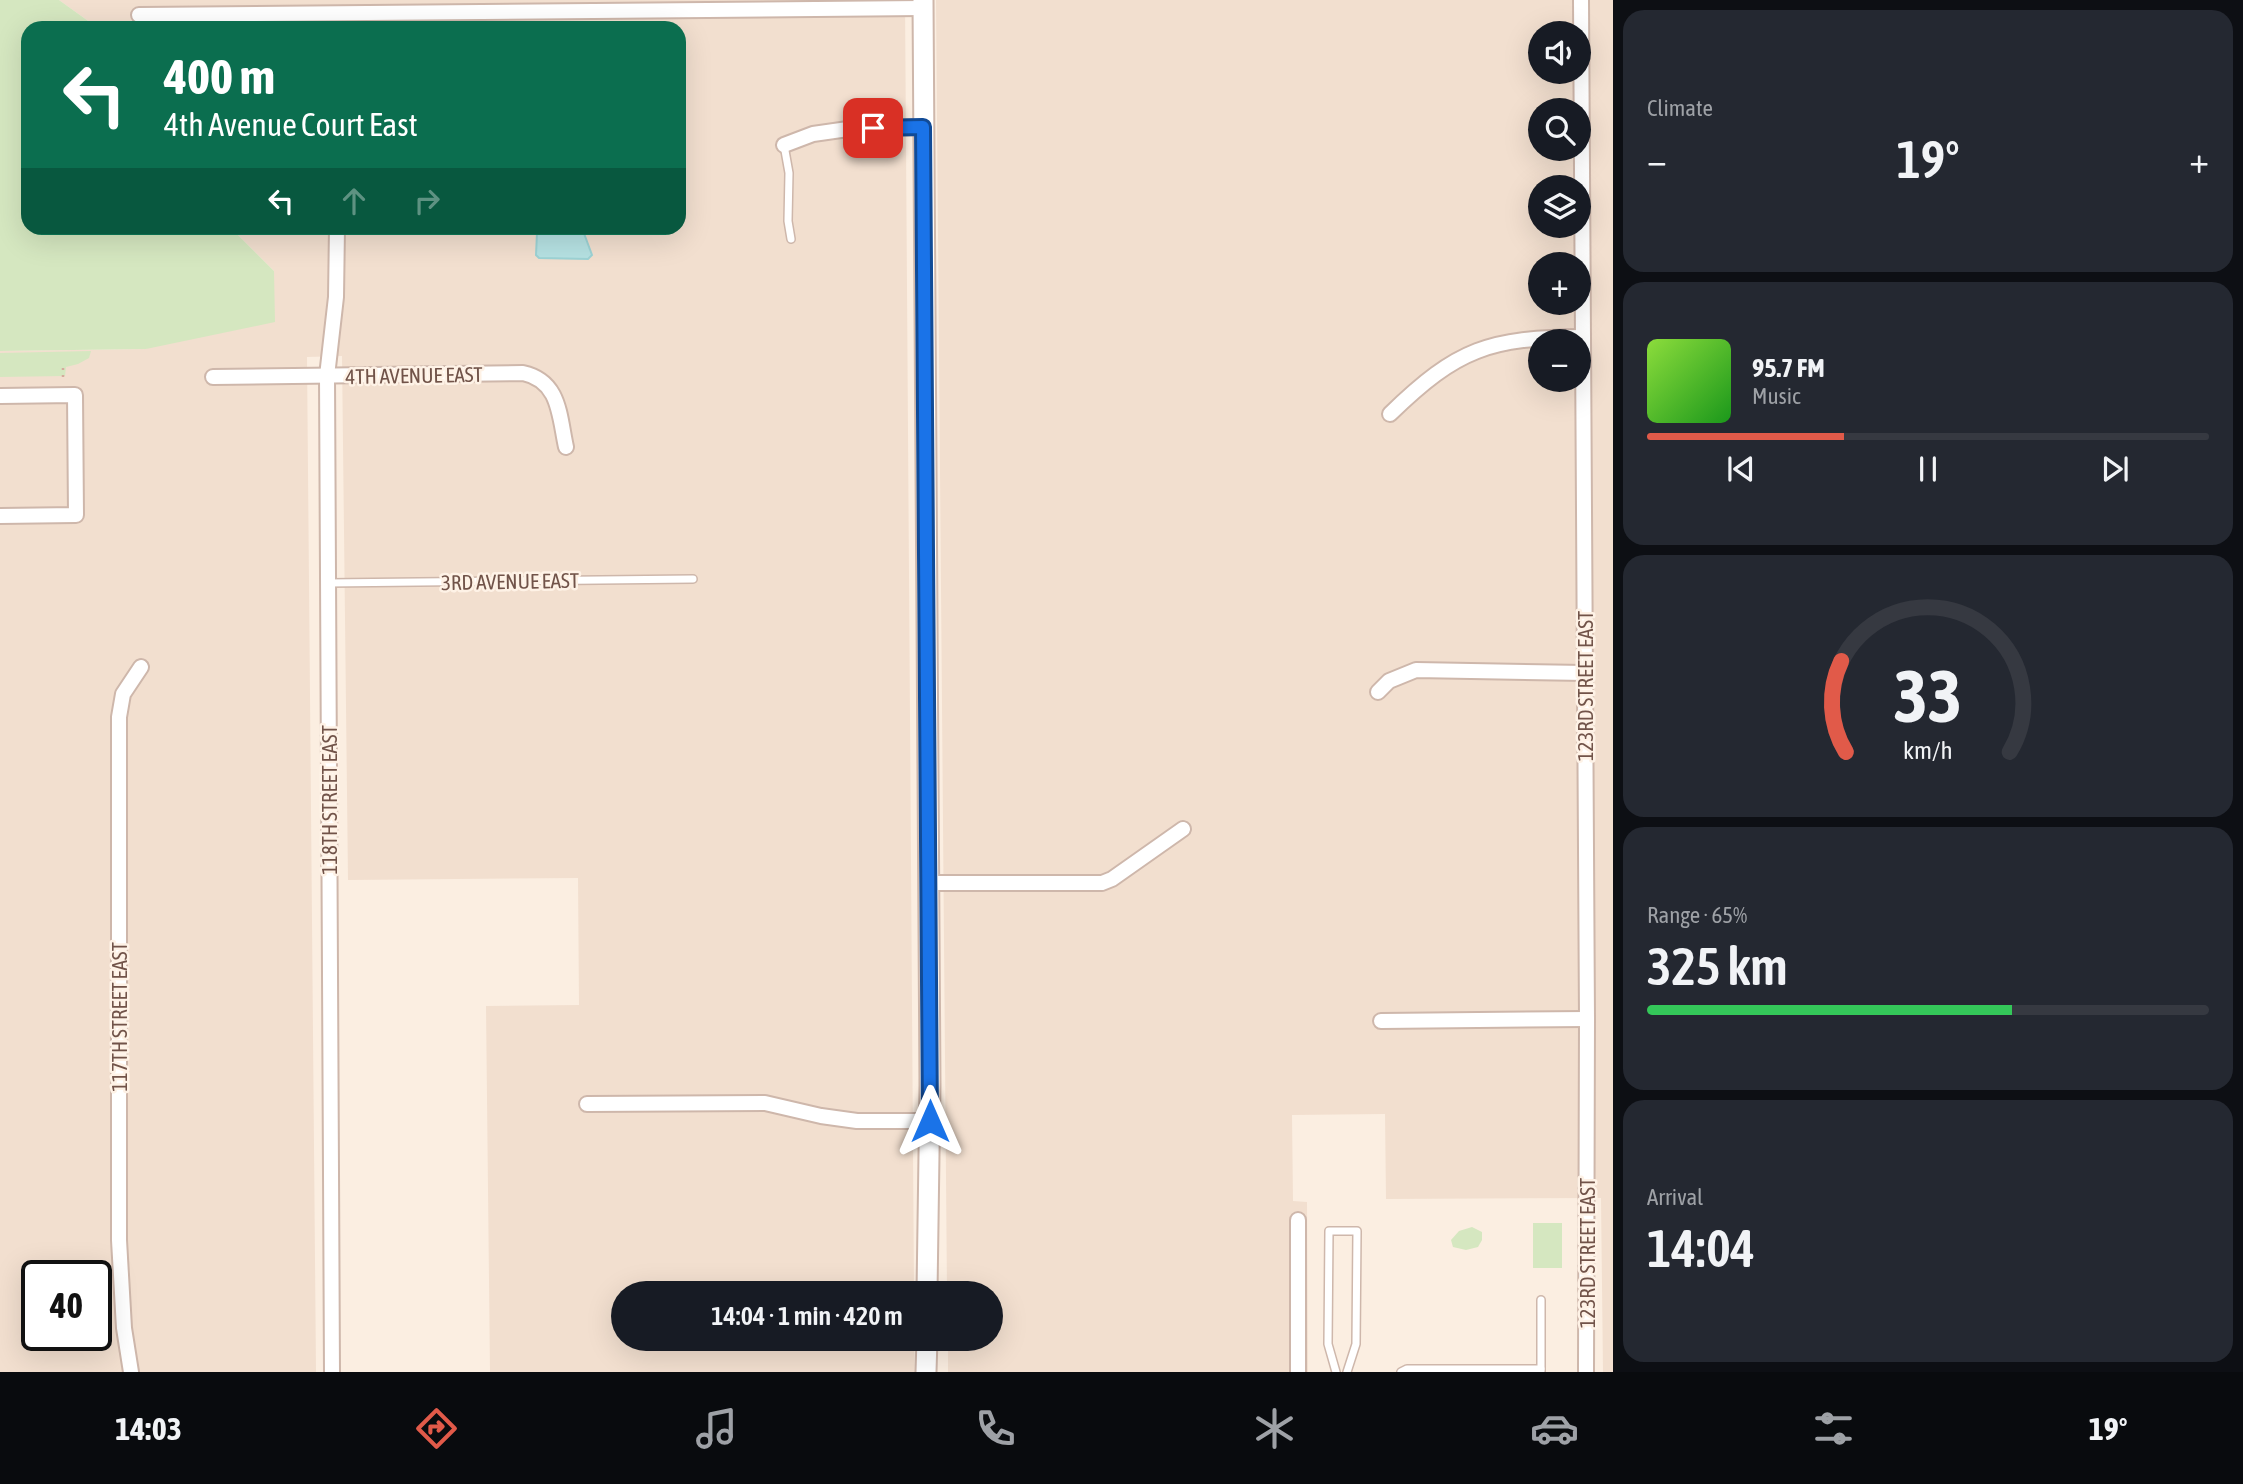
<!DOCTYPE html>
<meta charset="utf-8">
<style>
:root{--surface:#171b24;--page:#242831;--text:#f1f3f6;--muted:#9ea1a6;--line:#363941;--accent:#e15a49}
body{margin:0;font-family:"Asap Condensed",sans-serif;background:var(--page);color:var(--text);height:100vh;display:flex;flex-direction:column;font-size:26px;white-space:nowrap}
*{box-sizing:border-box;margin:0}
p{font-size:23px;color:var(--muted)}
.icon{flex:none;width:38px;height:38px;fill:none;stroke:currentColor;stroke-width:2;stroke-linecap:round;stroke-linejoin:round}
.map{position:relative;flex:1;overflow:hidden}
.side{display:flex;flex-direction:column;gap:10px;padding:10px;background:#0d0f14;width:630px}
.side>*{flex:none}
.guide{position:absolute;left:21px;top:21px;width:665px;height:214px;border-radius:21px;box-shadow:0 7px 28px #0002;background:#0b6e4f;color:#fff;overflow:hidden}
.controls{position:absolute;left:1528px;top:21px;display:grid;gap:14px}
.controls a{display:grid;place-items:center;width:63px;height:63px;border-radius:50%;background:var(--surface);box-shadow:0 7px 28px #0002;font-size:35px}
.speed{position:absolute;left:21px;top:1260px;display:flex;gap:14px;font-size:35px;font-weight:700;text-align:center}
.speed>*{display:grid;place-content:center;width:91px;height:91px;border-radius:50%;background:var(--surface);box-shadow:0 7px 28px #0002;line-height:1}
.speed .limit{border:4px solid #111;border-radius:10px;background:#fff;color:#111}
.pin{position:absolute;display:grid;place-items:center;width:60px;height:60px;color:#fff;margin:-30px;border-radius:14px;box-shadow:0 4px 10px #0006}
.me{position:absolute;width:77px;margin:-38px;rotate:0deg;stroke-linejoin:round;filter:drop-shadow(0 0 5px #0008)}
.turn{display:flex;align-items:center;gap:24px;height:147px;padding:0 28px;font-size:32px}
.turn .icon{width:91px;height:91px;stroke-width:2.5}
.turn b{display:block;font-size:49px;line-height:60px}
.lanes{display:flex;align-items:center;height:66px;padding:0 28px;background:#0003;justify-content:center;gap:35px;direction:ltr}
.lanes .off{opacity:.35}
.big{font-size:52px;font-weight:600;line-height:1.1}
.side .widget{flex:1;display:flex;flex-direction:column;justify-content:center;gap:10px;min-width:0;padding:0 24px;border-radius:21px;background:var(--page)}
.side .dial{align-items:center;gap:0}
.dial svg{height:182px;overflow:visible;fill:none;stroke:var(--line);stroke-width:7;stroke-linecap:round;text-anchor:middle}
.dial text{fill:var(--text);stroke:none}
.song{display:flex;align-items:center;gap:21px}
.cover{width:84px;height:84px;border-radius:10px;background:linear-gradient(135deg,hsl(90 70% 55%),hsl(120 70% 35%))}
.played{height:7px;border-radius:4px;background:linear-gradient(90deg,var(--accent) 35%,var(--line) 35%)}
.keys{display:flex;justify-content:space-around;direction:ltr}
.heat{display:flex;justify-content:space-between;align-items:center;font-size:38px;direction:ltr}
.charge{height:10px;border-radius:5px;background:linear-gradient(90deg,#34c759 65%,var(--line) 0)}
.trip{position:absolute;left:611px;top:1281px;width:392px;height:70px;border-radius:35px;background:var(--surface);box-shadow:0 7px 28px #0002;font-weight:600;line-height:70px;text-align:center}
.tabs{display:flex;height:112px;justify-content:space-around;align-items:center;background:#090b0e;color:var(--muted)}
.tabs .icon{width:49px;height:49px}
.tabs .on{color:var(--accent)}
.tabs b{font-size:32px;color:var(--text)}
main{display:flex;flex:1;min-height:0}
.map>svg:first-child{display:block}
.residential{fill:#f2dfcf;fill-rule:evenodd}
.green{fill:#d5e7c0}
.water{fill:#b6e2e3;stroke:#9dd3d5;stroke-width:2}
.lines{fill:none;stroke-linecap:round;stroke-linejoin:round}
.service-casing{stroke:#ceb7ab;stroke-width:10}
.minor-casing{stroke:#ceb7ab;stroke-width:18}
.tertiary-casing{stroke:#ceb7ab;stroke-width:23}
.path{stroke:#d4ac9d;stroke-width:2.5;stroke-dasharray:2 5;stroke-linecap:butt}
.service{stroke:#fff;stroke-width:7}
.minor{stroke:#fff;stroke-width:14}
.tertiary{stroke:#fff;stroke-width:19}
.route-casing{stroke:#114b97;stroke-width:18}
.route{stroke:#1a73e8;stroke-width:12}
.labels{text-anchor:middle;dominant-baseline:central;stroke-width:5;stroke-linejoin:round;paint-order:stroke}
.street-label{font-size:21px;fill:#715349;stroke:#fef2e6}
</style>
<main>
<div class="map">
<svg width="1613" height="1372" viewBox="0 0 1613 1372">
<rect width="100%" height="100%" fill="#fbeee1"/>
<!-- residential -->
<g class="residential">
<path d="M59,0h846l9,1293h-291v46h291l1,33h-425l-4,-366 93,-1 -1,-127 -230,2 -6,-524 -35,1 9,1015h-316v-1021l146,-2 128,-78 -43,-43h448v-200h-581zM37,1276h59v59h-59z"/>
<path d="M936,0h677v1372h-10l-2,-174 -215,1 -1,-85 -93,1 1,86 14,1 1,170h-360v-33h42v-46h-43zM1540,33h38v39h-38zM1540,110h38v39h-38zM1540,187h38v39h-38zM1540,264h38v39h-38zM1540,341h38v39h-38z"/>
</g>
<!-- green -->
<g class="green">
<path d="M0,0h59l39,28h-70v200h203l43,43 1,51 -129,27 -146,2z"/>
<path d="M91,351l-2,7 -11,6 -12,3 -1,9 -65,1v-24z"/>
<rect x="1533" y="1223" width="29" height="45"/>
<path d="M1472,1227l10,5v8l-4,7 -12,3 -13,-3 -2,-7 8,-9z"/>
</g>
<!-- water -->
<path class="water" d="M552,228h30l10,27 -4,4 -49,-1 -3,-3 1,-22 13,-2z"/>
<g class="lines">
<defs>
<g id="service">
<path d="M784,145l5,28 -1,48 3,18"/>
<path d="M328,583l365,-4"/>
<path d="M1541,1300v71"/>
<path d="M1336,1372l-8,-28 1,-113h28l-1,113 -9,28"/>
<path d="M1401,1372l6,-3h134"/>
</g>
<g id="minor">
<path d="M1581,0l6,1019 -1,353"/>
<path d="M139,15l784,-7"/>
<path d="M784,145l29,-11 35,-5 75,-2"/>
<path d="M213,377l310,-4c37,8 36,42 43,74"/>
<path d="M0,396l75,-1 1,120 -76,1"/>
<path d="M1390,414c68,-66 99,-76 193,-77"/>
<path d="M1378,692l11,-11 27,-11 169,3"/>
<path d="M929,883h173l10,-4 71,-50"/>
<path d="M1381,1021l206,-2"/>
<path d="M587,1104l178,-1 56,13 36,5h73"/>
<path d="M1298,1220v152"/>
<path d="M131,1372l-7,-44 -5,-88v-523l4,-23 18,-27"/>
<path d="M332,1372l-5,-996 9,-79 1,-69"/>
</g>
<g id="tertiary">
<path d="M923,0l7,1085 -3,208"/>
<path d="M926,1372l1,-33"/>
</g>
</defs>
<!-- service casing -->
<use href="#service" class="service-casing"/>
<!-- minor casing -->
<use href="#minor" class="minor-casing"/>
<!-- tertiary casing -->
<use href="#tertiary" class="tertiary-casing"/>
<!-- path -->
<path class="path" d="M63,368v11"/>
<!-- service -->
<use href="#service" class="service"/>
<!-- minor -->
<use href="#minor" class="minor"/>
<!-- tertiary -->
<use href="#tertiary" class="tertiary"/>
</g>
<g class="lines">
<defs>
<path id="route" d="M873,128l50,-1 7,994"/>
</defs>
<!-- route casing -->
<use href="#route" class="route-casing"/>
<!-- route -->
<use href="#route" class="route"/>
</g>
<g class="labels">
<!-- street labels -->
<g class="street-label">
<text transform="translate(414 375) rotate(-1)">4TH AVENUE EAST</text>
<text transform="translate(510 581) rotate(-1)">3RD AVENUE EAST</text>
<text transform="translate(1585 686) rotate(-90)">123RD STREET EAST</text>
<text transform="translate(329 800) rotate(-90)">118TH STREET EAST</text>
<text transform="translate(119 1017) rotate(-90)">117TH STREET EAST</text>
<text transform="translate(1587 1253) rotate(-90)">123RD STREET EAST</text>
</g>
</g>
</svg>
<div class="controls">
<a><svg class="icon" aria-label="sound" viewBox="0 0 24 24"><path d="M4 9h4l5-4v14l-5-4H4zM17 9q2 3 0 6"/></svg></a>
<a><svg class="icon" aria-label="search" viewBox="0 0 24 24"><circle cx="10" cy="10" r="6"/><path d="M15 15l6 6"/></svg></a>
<a><svg class="icon" aria-label="layers" viewBox="0 0 24 24"><path d="M12 4l9 5-9 5-9-5zM3 14l9 5 9-5"/></svg></a>
<a>+</a>
<a>−</a>
</div>
<div class="speed"><div class="limit">40</div></div>
<div class="pin" style="left:873px;top:128px;background:#d93025"><svg class="icon" aria-label="arrive" viewBox="0 0 24 24"><path d="M6 21V4h12l-3 4 3 4H6"/></svg></div>
<svg class="me" style="left:930px;top:1121px" viewBox="-20 -20 40 40"><path d="M0-17L14 15 0 8-14 15z" fill="#1a73e8" stroke="#fff" stroke-width="4"/></svg>
<div class="trip">14:04 · 1 min · 420 m</div>
<div class="guide">
<div class="turn"><svg class="icon" aria-label="left" viewBox="0 0 24 24"><path d="M17 20v-9H6M10 6l-5 5 5 5"/></svg><div><b>400 m</b>4th Avenue Court East</div></div>
<div class="lanes"><svg class="icon" aria-label="left" viewBox="0 0 24 24"><path d="M17 20v-9H6M10 6l-5 5 5 5"/></svg><svg class="icon off" aria-label="ahead" viewBox="0 0 24 24"><path d="M12 20V5M6 11l6-6 6 6"/></svg><svg class="icon off" aria-label="right" viewBox="0 0 24 24"><path d="M7 20v-9h11M14 6l5 5-5 5"/></svg></div>
</div>
</div>
<section class="side">
<div class="widget"><p>Climate</p>
<div class="heat"><a>−</a><b class="big">19°</b><a>+</a></div>
</div>
<div class="widget">
<div class="song"><i class="cover"></i><div><b>95.7 FM</b><p>Music</p></div></div>
<div class="played"></div>
<div class="keys"><svg class="icon" aria-label="previous" viewBox="0 0 24 24"><path d="M18 5L8 12l10 7zM5 5v14"/></svg><svg class="icon" aria-label="pause" viewBox="0 0 24 24"><path d="M8 5v14M16 5v14"/></svg><svg class="icon" aria-label="next" viewBox="0 0 24 24"><path d="M6 5l10 7-10 7zM19 5v14"/></svg></div>
</div>
<div class="widget dial"><svg viewBox="0 0 100 80">
<path d="M14 69A42 42 0 1 1 86 69"/>
<path d="M14 69A42 42 0 0 1 12 29" stroke="#e15a49"/>
<text x="50" y="56" font-size="32" font-weight="700">33</text>
<text x="50" y="72" font-size="11">km/h</text>
</svg></div>
<div class="widget"><p>Range · 65%</p><b class="big">325 km</b><div class="charge"></div></div>
<div class="widget"><p>Arrival</p><b class="big">14:04</b></div>
</section>
</main>
<nav class="tabs">
<b>14:03</b>
<svg class="icon on" aria-label="directions" viewBox="0 0 24 24"><path d="M12 3l9 9-9 9-9-9zM9 14v-3h6M13 9l2 2-2 2"/></svg>
<svg class="icon" aria-label="music" viewBox="0 0 24 24"><path d="M9 18V5l10-2v13"/><circle cx="6" cy="18" r="3"/><circle cx="16" cy="16" r="3"/></svg>
<svg class="icon" aria-label="phone" viewBox="0 0 24 24"><path d="M5 4h4l2 5-3 2q2 4 5 5l2-3 5 2v4C11 20 4 13 5 4z"/></svg>
<svg class="icon" aria-label="climate" viewBox="0 0 24 24"><path d="M12 3v18M4 7l16 10M4 17L20 7"/></svg>
<svg class="icon" aria-label="car" viewBox="0 0 24 24"><path d="M5 17H2v-5l4-1 3-4h7l3 4 3 1v5h-3M9 17h6M6 11h13"/><circle cx="7" cy="17" r="2"/><circle cx="17" cy="17" r="2"/></svg>
<svg class="icon" aria-label="filters" viewBox="0 0 24 24"><path d="M4 7h16M4 17h16"/><circle cx="9" cy="7" r="2"/><circle cx="15" cy="17" r="2"/></svg>
<b>19°</b>
</nav>
